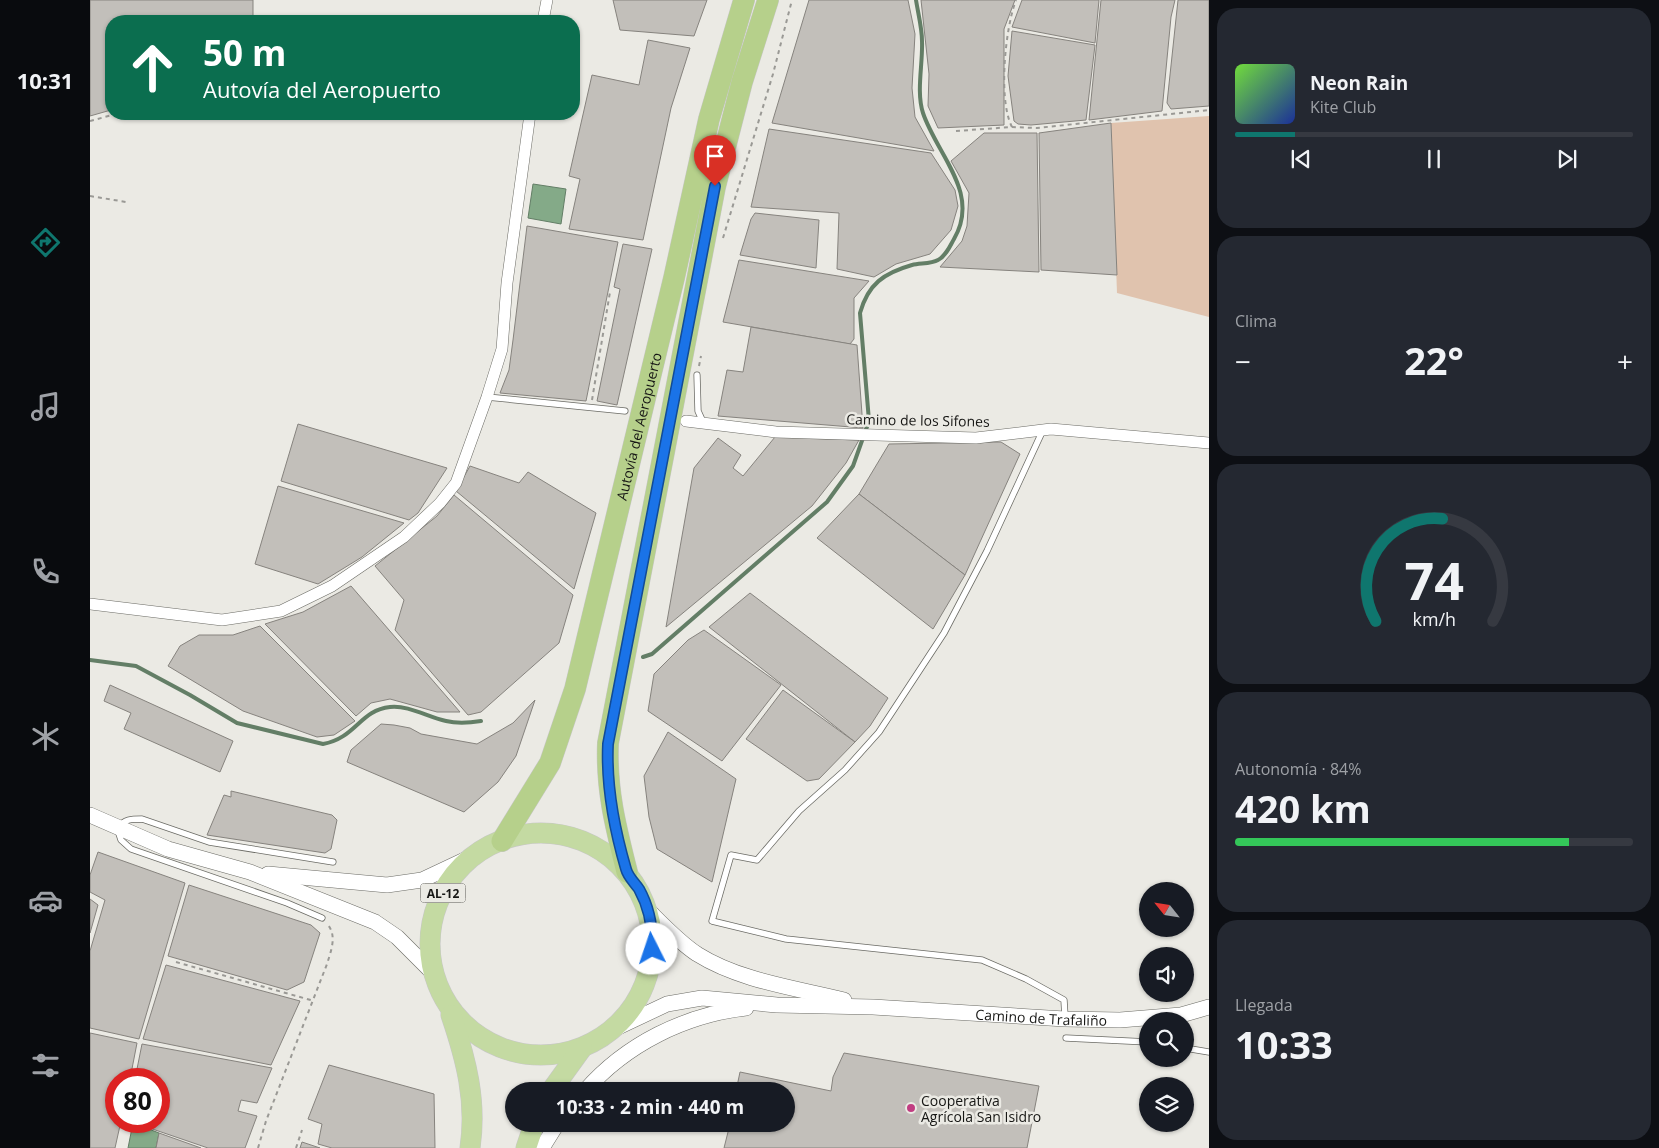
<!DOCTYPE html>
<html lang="es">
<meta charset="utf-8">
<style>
:root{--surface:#171b24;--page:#242831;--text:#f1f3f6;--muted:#9ea1a6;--line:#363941;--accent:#0f766e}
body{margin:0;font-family:"Open Sans",sans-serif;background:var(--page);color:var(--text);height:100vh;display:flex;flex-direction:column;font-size:19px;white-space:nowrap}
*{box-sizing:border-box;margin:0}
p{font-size:16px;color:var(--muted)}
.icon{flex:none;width:28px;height:28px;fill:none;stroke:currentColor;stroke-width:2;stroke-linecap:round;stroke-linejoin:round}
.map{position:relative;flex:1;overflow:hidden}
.sheet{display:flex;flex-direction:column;gap:8px;padding:8px;background:#0d0f14;width:450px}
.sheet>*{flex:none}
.hud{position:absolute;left:15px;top:15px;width:475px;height:105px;border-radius:20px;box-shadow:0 1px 4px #0004;background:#0b6e4f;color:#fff;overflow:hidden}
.needle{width:32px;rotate:300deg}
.controls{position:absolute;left:1049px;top:882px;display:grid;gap:10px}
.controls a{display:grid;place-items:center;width:55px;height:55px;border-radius:50%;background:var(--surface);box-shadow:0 1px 4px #0004;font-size:25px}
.speed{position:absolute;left:15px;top:1068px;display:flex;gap:10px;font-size:25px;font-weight:700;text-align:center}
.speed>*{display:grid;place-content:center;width:65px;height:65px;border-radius:50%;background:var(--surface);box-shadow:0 1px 4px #0004;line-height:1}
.speed .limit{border:8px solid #d22;background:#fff;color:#111}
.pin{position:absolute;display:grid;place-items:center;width:42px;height:42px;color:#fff;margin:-51px -21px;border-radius:50% 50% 50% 0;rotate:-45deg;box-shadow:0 0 5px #0007}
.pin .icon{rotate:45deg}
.me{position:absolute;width:55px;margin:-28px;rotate:356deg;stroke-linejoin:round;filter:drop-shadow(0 0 4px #0008)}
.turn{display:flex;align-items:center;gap:18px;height:105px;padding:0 15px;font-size:22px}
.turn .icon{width:65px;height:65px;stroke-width:2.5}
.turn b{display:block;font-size:35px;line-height:42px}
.big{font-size:38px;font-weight:700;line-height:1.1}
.sheet .card{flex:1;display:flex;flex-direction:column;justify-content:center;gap:8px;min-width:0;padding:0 18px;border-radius:20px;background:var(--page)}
.sheet .dial{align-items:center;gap:0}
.dial svg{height:130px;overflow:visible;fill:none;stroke:var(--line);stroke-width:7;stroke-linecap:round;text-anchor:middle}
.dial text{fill:var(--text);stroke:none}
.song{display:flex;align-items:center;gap:15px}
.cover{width:60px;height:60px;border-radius:8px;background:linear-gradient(135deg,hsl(100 70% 55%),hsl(230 70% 35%))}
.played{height:5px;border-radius:2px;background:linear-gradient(90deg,var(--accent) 15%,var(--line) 15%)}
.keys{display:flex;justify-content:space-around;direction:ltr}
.heat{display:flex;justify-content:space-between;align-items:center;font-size:28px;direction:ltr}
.charge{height:8px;border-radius:4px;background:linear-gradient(90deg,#34c759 84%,var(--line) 0)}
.trip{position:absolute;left:415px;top:1082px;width:290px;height:50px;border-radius:25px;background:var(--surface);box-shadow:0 1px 4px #0004;font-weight:700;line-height:50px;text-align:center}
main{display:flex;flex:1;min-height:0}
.tabs{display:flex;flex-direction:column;width:90px;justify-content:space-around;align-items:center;background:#090b0e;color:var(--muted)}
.tabs .icon{width:35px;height:35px}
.tabs .selected{color:var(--accent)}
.tabs b{font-size:22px;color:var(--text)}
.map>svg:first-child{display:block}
.green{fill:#e0c3ae}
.water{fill:#84aa88;stroke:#637e66}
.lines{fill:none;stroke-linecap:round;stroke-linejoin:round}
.stream{stroke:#637e66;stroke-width:4}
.building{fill:#c2bfba;stroke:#86837e}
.service-casing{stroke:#6b6b65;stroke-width:7}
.minor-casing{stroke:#6b6b65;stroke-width:12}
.tertiary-casing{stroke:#6b6b65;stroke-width:16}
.trunk-casing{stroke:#c7c7c7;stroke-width:21}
.motorway-casing{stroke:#c7c7c7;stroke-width:22}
.path{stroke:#9a9995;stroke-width:2;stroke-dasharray:4 4;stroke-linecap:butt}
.service{stroke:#fff;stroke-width:5.5}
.minor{stroke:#fff;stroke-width:11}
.tertiary{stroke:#fff;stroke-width:15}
.trunk{stroke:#c4daa2;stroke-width:20}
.motorway{stroke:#b6d08b;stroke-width:21}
.route-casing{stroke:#114b97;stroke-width:12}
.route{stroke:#1a73e8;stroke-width:9}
.poi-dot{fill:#c13d82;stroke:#ebeae4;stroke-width:2}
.labels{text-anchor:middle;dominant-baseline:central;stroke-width:5;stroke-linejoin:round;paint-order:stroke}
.shield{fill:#ebeae4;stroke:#575653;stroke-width:1}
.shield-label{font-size:12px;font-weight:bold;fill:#171715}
.street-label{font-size:14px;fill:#171715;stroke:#ebeae4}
.poi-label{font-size:14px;fill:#171715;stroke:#ebeae4;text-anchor:start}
</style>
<main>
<nav class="tabs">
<b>10:31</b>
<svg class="icon selected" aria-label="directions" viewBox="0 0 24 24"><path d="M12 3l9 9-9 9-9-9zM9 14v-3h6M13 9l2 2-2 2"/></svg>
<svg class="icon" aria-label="music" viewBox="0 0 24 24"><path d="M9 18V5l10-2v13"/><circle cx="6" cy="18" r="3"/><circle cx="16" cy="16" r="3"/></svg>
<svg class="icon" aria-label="phone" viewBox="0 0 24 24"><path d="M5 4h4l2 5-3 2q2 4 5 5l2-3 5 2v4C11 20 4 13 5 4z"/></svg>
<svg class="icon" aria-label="climate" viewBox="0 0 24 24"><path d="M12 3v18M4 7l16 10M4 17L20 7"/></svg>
<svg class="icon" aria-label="car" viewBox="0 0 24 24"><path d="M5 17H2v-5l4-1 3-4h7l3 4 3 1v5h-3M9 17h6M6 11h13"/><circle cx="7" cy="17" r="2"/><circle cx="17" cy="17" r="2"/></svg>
<svg class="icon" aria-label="filters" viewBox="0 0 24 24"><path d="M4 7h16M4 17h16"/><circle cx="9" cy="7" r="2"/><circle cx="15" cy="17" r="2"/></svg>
</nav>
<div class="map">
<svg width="1119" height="1148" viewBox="0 0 1119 1148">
<rect width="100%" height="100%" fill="#ebeae4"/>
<!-- green -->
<path class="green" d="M1119,116v201l-92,-24 -6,-170z"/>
<!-- water -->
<g class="water">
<path d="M443,184l33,5 -5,35 -33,-6z"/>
<path d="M43,1123l26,10 -3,15h-28z"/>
</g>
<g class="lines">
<!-- stream -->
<g class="stream">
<path d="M553,657l9,-3 175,-152 26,-36 16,-45 -9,-108c8,-29 24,-40 52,-48 8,-2 19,-1 26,-5 8,-4 12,-14 16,-21 27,-46 -17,-84 -31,-126 -7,-22 0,-49 -1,-72 0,-13 -4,-28 -6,-41"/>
<path d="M0,660l46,6 54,29 47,28 86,21c33,-6 37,-34 67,-37 19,-2 37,10 56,14 12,3 23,2 35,0"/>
</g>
</g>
<!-- building -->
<g class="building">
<path d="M0,0h163v21h-142v89l-21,6z"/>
<path d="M523,0h94l-13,36 -74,-6z"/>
<path d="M719,0h99l7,34 -3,54 3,29 19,34 -162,-28z"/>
<path d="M831,0h94l-11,29v96l-66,3 -10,-22 1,-32z"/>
<path d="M932,0h77l-4,43 -83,-16z"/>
<path d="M1011,0h74l-4,17 -9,94 -73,9z"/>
<path d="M1088,0h31v106l-38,3 -4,-6z"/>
<path d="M922,31l83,14 -9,75 -55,5 -13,-1 -4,-3 -6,-45z"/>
<path d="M558,40l42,8 -19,60 -28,132 -74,-11 11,-50 -11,-3 23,-101 47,10z"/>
<path d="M1021,123l6,152 -76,-5 -2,-137z"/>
<path d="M679,129l162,24 24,37 3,16 -7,24 -21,24 -34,10 -22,13 -37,-8 2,-56 -88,-6z"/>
<path d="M894,133h53l2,139 -99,-5 22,-26 5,-15 2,-33 -18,-32z"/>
<path d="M665,213l64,7 -3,48 -76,-13 11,-36z"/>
<path d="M437,226l91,16 -32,159 -86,-8 9,-23 4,-30z"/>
<path d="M533,244l29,5 -35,156 -20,-4 23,-112 -6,-2z"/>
<path d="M649,260l130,21 -15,17v41l-4,5 -127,-22z"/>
<path d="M661,327l106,18 6,83 -145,-12 9,-46 16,2z"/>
<path d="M208,424l149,44 -29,45 -9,7 -128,-39z"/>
<path d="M685,437l84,3 -13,23 -34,43 -146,121 28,-159 24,-30 23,17 -8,13 10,8z"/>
<path d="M911,442l19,12 -55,121 -106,-81 30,-50z"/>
<path d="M380,466l49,17 9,-11 68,41 -22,76 -118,-98z"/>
<path d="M188,486l126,37 -42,34 -44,27 -63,-20z"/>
<path d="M769,494l106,81 -32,54 -116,-91z"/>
<path d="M364,495l119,100 -14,48 -78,69 -13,3 -73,-85 9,-30 -29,-34 62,-50z"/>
<path d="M261,586l109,126h-23l-47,-13 -19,4 -15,13 -91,-92 38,-12z"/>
<path d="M660,593l138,105 -18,28 -15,16 -146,-115z"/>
<path d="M170,626l95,95 -21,14 -17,2 -74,-26 -75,-45 12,-20 19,-11h34z"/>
<path d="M614,630l77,55 -59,76 -74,-50 6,-37 34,-34z"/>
<path d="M20,685l123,56 -13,31 -96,-43 7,-16 -27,-12z"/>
<path d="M693,690l72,52 -36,37 -12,2 -61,-42z"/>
<path d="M445,700l-19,56 -18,26 -34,30 -117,-50 4,-12 30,-26 13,1 16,3 11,6 56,10 36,-21z"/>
<path d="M578,732l68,47 -24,103 -55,-33 -8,-32 -5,-41z"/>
<path d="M141,791l101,24 5,5 -6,29 -6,4 -118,-18 17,-40 7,2z"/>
<path d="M8,852l87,31 -46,156 -49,-11v-77l15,-51 -15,-8v-17z"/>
<path d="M99,885l122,40 9,8 -16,49 -17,8 -119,-34z"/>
<path d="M0,899l8,6 -8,28z"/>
<path d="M76,965l134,36 -29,64 -128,-26z"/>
<path d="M0,1033l47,10 -7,36h-14v42h5l-6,27h-25z"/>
<path d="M52,1044l130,24 -15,35 -16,-3 -3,11 19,5 -12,32h-37l-79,-27h30v-42h-24z"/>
<path d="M754,1053l195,33 -12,62h-303l6,-24h56v-33h-50l4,-19 91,19 2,-14z"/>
<path d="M239,1065l105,29 1,54h-103l-14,-4 4,-20 -14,-5z"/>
<path d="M69,1133l42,15h-45z"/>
<path d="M212,1142l18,6h-20z"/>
</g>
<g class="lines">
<defs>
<g id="service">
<path d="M607,375l1,36 5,11"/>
<path d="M397,397l138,14"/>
<path d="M953,430l-56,121 -43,82 -65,99 -34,38 -46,41 -42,49 -26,-5 -19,66 74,18 196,21 44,19 38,21 1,17"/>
<path d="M232,918l-35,-15 -156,-54 -10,-9 -4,-12c8,-9 14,-9 25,-9l67,23 124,20"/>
<path d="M976,1038l82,4"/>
<path d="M1095,1048l24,4"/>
</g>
<g id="minor">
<path d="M453,21l4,-21"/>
<path d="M596,421l90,11 200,6 75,-9 158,14"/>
<path d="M0,604l132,16 59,-9 51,-25 72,-49 36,-34 16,-20 31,-86 15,-48 5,-66 23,-169"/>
</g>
<g id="tertiary">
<path d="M0,815l78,34 82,23 125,50 22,15 35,35"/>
<path d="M178,874l119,11 35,-5 51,-24"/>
<path d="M558,910c16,16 31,32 49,44 43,27 99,34 147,46"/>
<path id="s1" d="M524,1029l53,-25 35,-6 75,7 96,2 192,12 55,1 61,-5 28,-8"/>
<path d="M495,1091c41,-47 100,-76 161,-83"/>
<path d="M452,1148l15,-24"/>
</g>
<g id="trunk">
<circle cx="451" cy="944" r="111"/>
<path d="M361,1015c15,44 26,86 19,133"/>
<path d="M461,1091l31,-43"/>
<path d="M436,1148l8,-24"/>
</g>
<g id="motorway">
<path id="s2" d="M412,841l48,-78 25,-74 99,-411 35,-159 35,-119"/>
<path d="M537,872c-11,-44 -21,-82 -19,-129l107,-556 27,-105 26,-82"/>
</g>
</defs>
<!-- service casing -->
<use href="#service" class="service-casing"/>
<!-- minor casing -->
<use href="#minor" class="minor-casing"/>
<!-- tertiary casing -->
<use href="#tertiary" class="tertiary-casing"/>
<!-- trunk casing -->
<use href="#trunk" class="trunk-casing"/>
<!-- motorway casing -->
<use href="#motorway" class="motorway-casing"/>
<!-- path -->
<g class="path">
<path d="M0,121l26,-7"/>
<path d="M922,127c-14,-27 -7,-98 4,-127"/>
<path d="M866,131l56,-4 25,1 172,-18"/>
<path d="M0,196l36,6"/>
<path d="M633,238l50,-164 19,-74"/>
<path d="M609,366l2,-10"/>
<path d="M502,400l18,-108"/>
<path d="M86,962l138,39"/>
<path d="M168,1148l8,-27 61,-157c4,-13 10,-28 1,-39"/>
<path d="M206,1148l6,-18"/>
</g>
<!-- service -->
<use href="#service" class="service"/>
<!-- minor -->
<use href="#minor" class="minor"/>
<!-- tertiary -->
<use href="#tertiary" class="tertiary"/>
<!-- trunk -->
<use href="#trunk" class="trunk"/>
<!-- motorway -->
<use href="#motorway" class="motorway"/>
</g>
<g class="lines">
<defs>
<path id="route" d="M562,949c1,-20 -3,-42 -13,-60 -4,-6 -11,-12 -13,-20 -12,-41 -20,-82 -18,-125l107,-558"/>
</defs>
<!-- route casing -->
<use href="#route" class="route-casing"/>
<!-- route -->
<use href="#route" class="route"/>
</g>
<!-- markers -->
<circle class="poi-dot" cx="821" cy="1108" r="5"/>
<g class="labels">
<!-- shield labels -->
<rect class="shield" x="330.5" y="883.5" width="45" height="19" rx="4"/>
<g class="shield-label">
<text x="353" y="893">AL-12</text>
</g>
<!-- street labels -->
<g class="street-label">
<text transform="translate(828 420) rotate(1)">Camino de los Sifones</text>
<text stroke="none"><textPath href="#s2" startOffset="440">Autovía del Aeropuerto</textPath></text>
<text stroke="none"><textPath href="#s1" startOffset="434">Camino de Trafaliño</textPath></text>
</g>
<!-- poi labels -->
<g class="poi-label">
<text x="831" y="1100">Cooperativa<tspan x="831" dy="16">Agrícola San Isidro</tspan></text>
</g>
</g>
</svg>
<div class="controls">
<a><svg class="needle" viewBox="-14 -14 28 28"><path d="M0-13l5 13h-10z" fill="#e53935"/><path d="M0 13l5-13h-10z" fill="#9ea1a6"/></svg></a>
<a><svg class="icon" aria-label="sound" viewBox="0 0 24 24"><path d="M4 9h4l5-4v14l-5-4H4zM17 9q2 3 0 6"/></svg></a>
<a><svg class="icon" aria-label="search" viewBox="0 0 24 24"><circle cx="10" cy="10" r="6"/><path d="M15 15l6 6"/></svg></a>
<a><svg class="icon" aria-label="layers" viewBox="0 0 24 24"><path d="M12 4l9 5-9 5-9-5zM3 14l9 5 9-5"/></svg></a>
</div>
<div class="speed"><div class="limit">80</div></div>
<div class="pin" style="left:625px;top:186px;background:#d93025"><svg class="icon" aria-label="arrive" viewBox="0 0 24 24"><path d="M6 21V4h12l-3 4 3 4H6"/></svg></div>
<svg class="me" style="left:562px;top:949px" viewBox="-20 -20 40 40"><circle r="19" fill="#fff"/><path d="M0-13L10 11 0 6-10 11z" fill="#1a73e8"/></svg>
<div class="trip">10:33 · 2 min · 440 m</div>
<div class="hud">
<div class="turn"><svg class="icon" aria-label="ahead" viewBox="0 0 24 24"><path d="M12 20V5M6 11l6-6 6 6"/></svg><div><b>50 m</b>Autovía del Aeropuerto</div></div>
</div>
</div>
<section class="sheet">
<div class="card">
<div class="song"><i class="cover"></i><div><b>Neon Rain</b><p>Kite Club</p></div></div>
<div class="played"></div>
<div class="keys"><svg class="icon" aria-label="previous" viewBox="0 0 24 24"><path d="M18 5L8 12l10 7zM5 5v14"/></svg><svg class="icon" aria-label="pause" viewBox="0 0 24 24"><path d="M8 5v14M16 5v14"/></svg><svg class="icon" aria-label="next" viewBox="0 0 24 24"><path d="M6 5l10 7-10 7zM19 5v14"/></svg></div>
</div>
<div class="card"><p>Clima</p>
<div class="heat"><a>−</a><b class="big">22°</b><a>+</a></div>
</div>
<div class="card dial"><svg viewBox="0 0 100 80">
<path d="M14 69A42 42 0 1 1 86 69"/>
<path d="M14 69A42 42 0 0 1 55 6" stroke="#0f766e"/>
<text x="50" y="56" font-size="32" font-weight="700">74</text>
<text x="50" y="72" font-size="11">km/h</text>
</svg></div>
<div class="card"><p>Autonomía · 84%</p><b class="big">420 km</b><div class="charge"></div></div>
<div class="card"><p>Llegada</p><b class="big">10:33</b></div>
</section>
</main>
